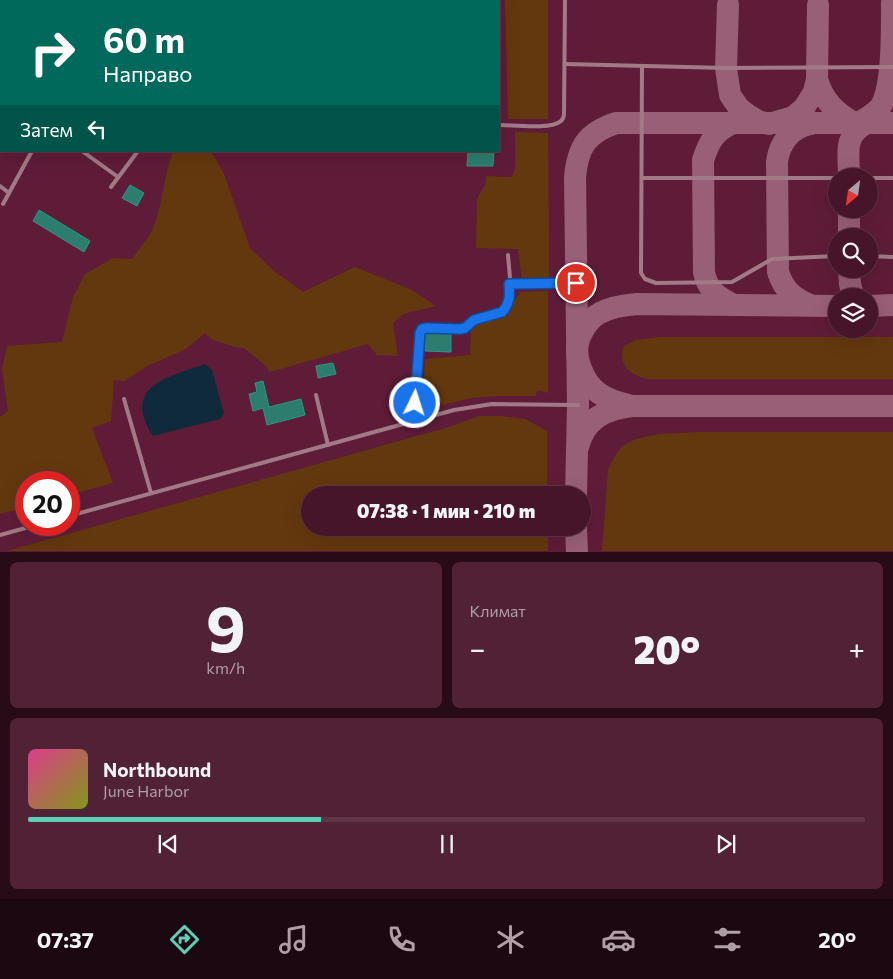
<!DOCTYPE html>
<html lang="ru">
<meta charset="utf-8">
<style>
:root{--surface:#47152a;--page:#512236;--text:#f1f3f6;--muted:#b09fa8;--line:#5f3447;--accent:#5eceb8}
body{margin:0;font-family:Commissioner,sans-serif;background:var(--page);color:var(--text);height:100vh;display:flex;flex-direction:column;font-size:19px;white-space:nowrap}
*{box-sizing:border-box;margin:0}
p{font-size:16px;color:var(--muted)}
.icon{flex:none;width:28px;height:28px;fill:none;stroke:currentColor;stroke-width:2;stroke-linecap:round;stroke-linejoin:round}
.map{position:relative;height:552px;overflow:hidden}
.details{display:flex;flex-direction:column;gap:10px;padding:10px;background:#270c17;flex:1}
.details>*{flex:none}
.guide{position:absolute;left:0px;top:0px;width:500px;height:152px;box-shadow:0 5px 20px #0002,0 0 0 1px var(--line);background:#00695c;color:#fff;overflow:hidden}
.needle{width:32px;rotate:209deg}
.buttons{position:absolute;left:828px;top:168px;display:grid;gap:10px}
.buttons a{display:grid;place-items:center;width:50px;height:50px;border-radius:50%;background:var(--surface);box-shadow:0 5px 20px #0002,0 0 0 1px var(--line);font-size:25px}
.speed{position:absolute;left:15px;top:471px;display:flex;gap:10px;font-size:25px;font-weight:700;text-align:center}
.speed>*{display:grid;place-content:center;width:65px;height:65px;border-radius:50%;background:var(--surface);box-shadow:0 5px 20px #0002,0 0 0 1px var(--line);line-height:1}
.speed .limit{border:8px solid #d22;background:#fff;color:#111}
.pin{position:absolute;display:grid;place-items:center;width:42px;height:42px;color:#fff;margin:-21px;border:2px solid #fff;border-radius:50%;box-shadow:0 1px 5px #0007}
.me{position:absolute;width:55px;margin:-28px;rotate:4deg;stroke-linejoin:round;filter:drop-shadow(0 0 4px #0008)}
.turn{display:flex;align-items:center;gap:18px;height:105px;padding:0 20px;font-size:22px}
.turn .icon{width:65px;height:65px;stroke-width:2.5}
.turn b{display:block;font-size:35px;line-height:42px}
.then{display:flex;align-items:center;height:48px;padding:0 20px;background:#0003;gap:10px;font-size:19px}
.big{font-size:38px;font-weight:800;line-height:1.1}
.details .widget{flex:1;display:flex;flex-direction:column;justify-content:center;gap:8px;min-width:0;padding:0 18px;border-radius:8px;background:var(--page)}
.details .dial{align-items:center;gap:0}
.dial b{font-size:65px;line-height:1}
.song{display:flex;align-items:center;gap:15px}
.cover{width:60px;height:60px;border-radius:8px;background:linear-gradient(135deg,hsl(330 70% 55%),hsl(70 70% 35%))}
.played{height:5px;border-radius:2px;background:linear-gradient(90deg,var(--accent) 35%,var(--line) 35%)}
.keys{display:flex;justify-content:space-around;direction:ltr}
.heat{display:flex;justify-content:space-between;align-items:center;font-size:28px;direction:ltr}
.details .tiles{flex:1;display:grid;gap:10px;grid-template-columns:1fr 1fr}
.widget:last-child{grid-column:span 2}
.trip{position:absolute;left:301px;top:486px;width:290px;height:50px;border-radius:25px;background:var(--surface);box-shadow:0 5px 20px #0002,0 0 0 1px var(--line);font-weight:800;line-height:50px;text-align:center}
.tab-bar{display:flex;height:80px;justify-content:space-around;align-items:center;background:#1c0811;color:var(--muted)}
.tab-bar .icon{width:35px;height:35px}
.tab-bar .on{color:var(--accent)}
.tab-bar b{font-size:22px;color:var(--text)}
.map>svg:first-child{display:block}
.green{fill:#64380e}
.water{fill:#0f2a3a}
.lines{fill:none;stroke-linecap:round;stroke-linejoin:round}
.taxiway{stroke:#995f76;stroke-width:22}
.building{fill:#2d7d6e;stroke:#299885}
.lane{stroke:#a07b86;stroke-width:4}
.route-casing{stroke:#114b97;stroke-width:12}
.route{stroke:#1a73e8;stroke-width:9}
</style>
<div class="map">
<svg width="893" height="552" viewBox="0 0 893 552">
<rect width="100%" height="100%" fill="#5f1c38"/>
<!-- green -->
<g class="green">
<path d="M505,0h43v119h-40z"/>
<path d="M515,132l33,1 1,148h-27l-4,-32 -42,-1 1,-49 8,-14 1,-9 25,1 4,-7z"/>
<path d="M173,151h38l13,23 26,74 25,24 28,20 52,-25 57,23 24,16 -33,8 -10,9 5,33 -21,-1 -9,-11 -98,28 -4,-6 -22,-18 -10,-1 -23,-8 -6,-6 -19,16 -39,17 -22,15 -11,-1 -3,41 -19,7 21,55 -44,12v-13h-43v25l-26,7v-97l8,-6 -6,-42 5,-23 55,-4 11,-45 12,-23 28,-16 19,1c7,-10 17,-21 22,-33 9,-24 10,-51 19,-75z"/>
<path d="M548,291v102l-10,-3 -3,6h-40l-24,2 -49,12 3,-51 45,-4 1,-28 30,-10 20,-25z"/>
<path d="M661,337h232v42h-244c-17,-2 -33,-15 -25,-33l12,-6z"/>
<path d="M479,416h21l25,3 22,12v64h-237v33h238v23h-541l442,-124z"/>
<path d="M702,432h191v119h-291l6,-81 7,-14 7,-10 14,-7 23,-5z"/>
</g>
<!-- water -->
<path class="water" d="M205,364l7,6 12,43 -4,6 -67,17c-32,-50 15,-59 52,-72z"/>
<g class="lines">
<!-- taxiway -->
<g class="taxiway">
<path d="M728,5l-2,63 4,27 9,13 9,7 10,6 11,3 24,-7 11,-9 10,-16 3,-13 1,-74"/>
<path d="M817,79c6,22 19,34 39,45 9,-5 19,-10 25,-18 12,-21 11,-76 11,-103"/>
<path d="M731,124c-17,8 -22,18 -28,36l1,112c3,18 14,25 30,33"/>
<path d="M849,176c0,-21 -6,-40 16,-52"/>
<path d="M849,236v-27"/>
<path d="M849,269l1,15 3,12"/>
<path d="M810,305c-17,-7 -26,-15 -32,-33l-1,-110c2,-19 15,-35 34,-38"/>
<path d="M869,306l24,-1"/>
<path d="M632,406h261"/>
<path d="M578,447c7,-28 27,-38 54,-41 -15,-4 -31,-8 -41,-20 -7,-8 -14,-25 -14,-35 0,-14 11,-32 23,-38 11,-6 25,-8 37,-9l199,2"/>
<path d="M576,495l2,-90 -3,-228c3,-31 12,-44 41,-54h277"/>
<path d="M576,528l1,24"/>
</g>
</g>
<!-- building -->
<g class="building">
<path d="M468,151h26l-1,15h-26z"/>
<path d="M130,185l14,8 -7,13 -15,-8z"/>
<path d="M39,210l51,31 -6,11 -51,-31z"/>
<path d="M425,333l26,1v18l-26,-1z"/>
<path d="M333,363l3,11 -18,4 -2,-12z"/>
<path d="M263,381l6,26 32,-8 4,16 -38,10 -4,-17 -10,3 -4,-17 8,-2 -2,-9z"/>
</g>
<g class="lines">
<!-- lane -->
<g class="lane">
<path d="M163,0v1"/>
<path d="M477,1v-1"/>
<path d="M0,50h1"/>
<path d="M565,64l161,4 167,-1"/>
<path d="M642,66l-1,207 4,6 11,4 76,-1 40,-23 64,-3"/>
<path d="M0,86h1"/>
<path d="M499,125c14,0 52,5 62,-4 2,-2 3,-4 3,-7l1,-114"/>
<path d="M82,151l36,26"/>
<path d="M642,178h194"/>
<path d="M869,178h24"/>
<path d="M0,186l9,7"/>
<path d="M111,187l27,-36"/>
<path d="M3,204l29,-53"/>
<path d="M869,256l24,1"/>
<path d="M509,284l67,-1"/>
<path d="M316,395l12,50"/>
<path d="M124,399l27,94"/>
<path d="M414,421l6,-88 2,-4h38l5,-1 9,-8 27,-8c14,-13 8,-40 7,-57"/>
<path d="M69,516l385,-106 38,-6 86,1"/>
<path d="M0,535l36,-10"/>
</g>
</g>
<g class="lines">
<defs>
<path id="route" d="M415,403l5,-70 2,-4 5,-1 33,1 5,-1 9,-8 28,-8c8,-8 8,-18 7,-28l67,-1"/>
</defs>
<!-- route casing -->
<use href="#route" class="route-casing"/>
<!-- route -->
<use href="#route" class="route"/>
</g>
</svg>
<div class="buttons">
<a><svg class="needle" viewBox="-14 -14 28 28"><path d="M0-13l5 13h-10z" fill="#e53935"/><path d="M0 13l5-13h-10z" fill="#b09fa8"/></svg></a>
<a><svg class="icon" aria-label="search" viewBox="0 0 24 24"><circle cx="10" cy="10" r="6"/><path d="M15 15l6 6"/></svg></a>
<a><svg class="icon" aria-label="layers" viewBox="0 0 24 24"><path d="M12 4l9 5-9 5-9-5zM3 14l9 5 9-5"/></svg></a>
</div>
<div class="speed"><div class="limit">20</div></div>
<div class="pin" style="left:576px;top:283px;background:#d93025"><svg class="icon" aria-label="arrive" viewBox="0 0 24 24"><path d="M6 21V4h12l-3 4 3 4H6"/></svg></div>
<svg class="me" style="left:415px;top:403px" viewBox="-20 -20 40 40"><circle r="17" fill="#1a73e8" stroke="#fff" stroke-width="3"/><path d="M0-11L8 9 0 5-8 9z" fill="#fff"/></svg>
<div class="trip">07:38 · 1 мин · 210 m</div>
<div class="guide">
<div class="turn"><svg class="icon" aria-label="right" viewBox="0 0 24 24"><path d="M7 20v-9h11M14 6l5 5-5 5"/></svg><div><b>60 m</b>Направо</div></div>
<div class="then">Затем<svg class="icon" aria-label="left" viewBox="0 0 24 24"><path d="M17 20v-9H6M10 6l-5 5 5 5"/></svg></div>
</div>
</div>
<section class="details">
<div class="tiles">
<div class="widget dial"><b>9</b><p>km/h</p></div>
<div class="widget"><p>Климат</p>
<div class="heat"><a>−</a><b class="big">20°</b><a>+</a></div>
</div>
<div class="widget">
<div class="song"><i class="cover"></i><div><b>Northbound</b><p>June Harbor</p></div></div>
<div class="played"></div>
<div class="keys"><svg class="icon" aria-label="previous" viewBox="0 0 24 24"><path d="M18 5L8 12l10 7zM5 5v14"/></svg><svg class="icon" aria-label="pause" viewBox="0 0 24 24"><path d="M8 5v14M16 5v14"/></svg><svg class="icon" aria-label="next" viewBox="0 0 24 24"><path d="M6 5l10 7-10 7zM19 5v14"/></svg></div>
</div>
</div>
</section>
<nav class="tab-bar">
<b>07:37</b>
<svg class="icon on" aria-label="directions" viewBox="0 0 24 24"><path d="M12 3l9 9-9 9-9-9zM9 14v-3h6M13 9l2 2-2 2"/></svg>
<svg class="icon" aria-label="music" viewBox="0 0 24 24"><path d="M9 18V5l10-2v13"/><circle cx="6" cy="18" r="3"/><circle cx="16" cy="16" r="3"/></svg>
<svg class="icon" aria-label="phone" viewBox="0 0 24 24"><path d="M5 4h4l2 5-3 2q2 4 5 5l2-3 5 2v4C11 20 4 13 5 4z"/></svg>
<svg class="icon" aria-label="climate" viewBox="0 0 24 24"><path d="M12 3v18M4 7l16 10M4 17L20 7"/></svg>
<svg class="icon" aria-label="car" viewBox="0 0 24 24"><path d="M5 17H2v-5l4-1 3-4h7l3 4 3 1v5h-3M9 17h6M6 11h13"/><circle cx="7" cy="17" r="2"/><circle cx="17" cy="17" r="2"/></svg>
<svg class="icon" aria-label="filters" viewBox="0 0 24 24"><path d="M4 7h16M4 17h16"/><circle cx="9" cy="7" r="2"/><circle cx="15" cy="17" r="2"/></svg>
<b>20°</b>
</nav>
